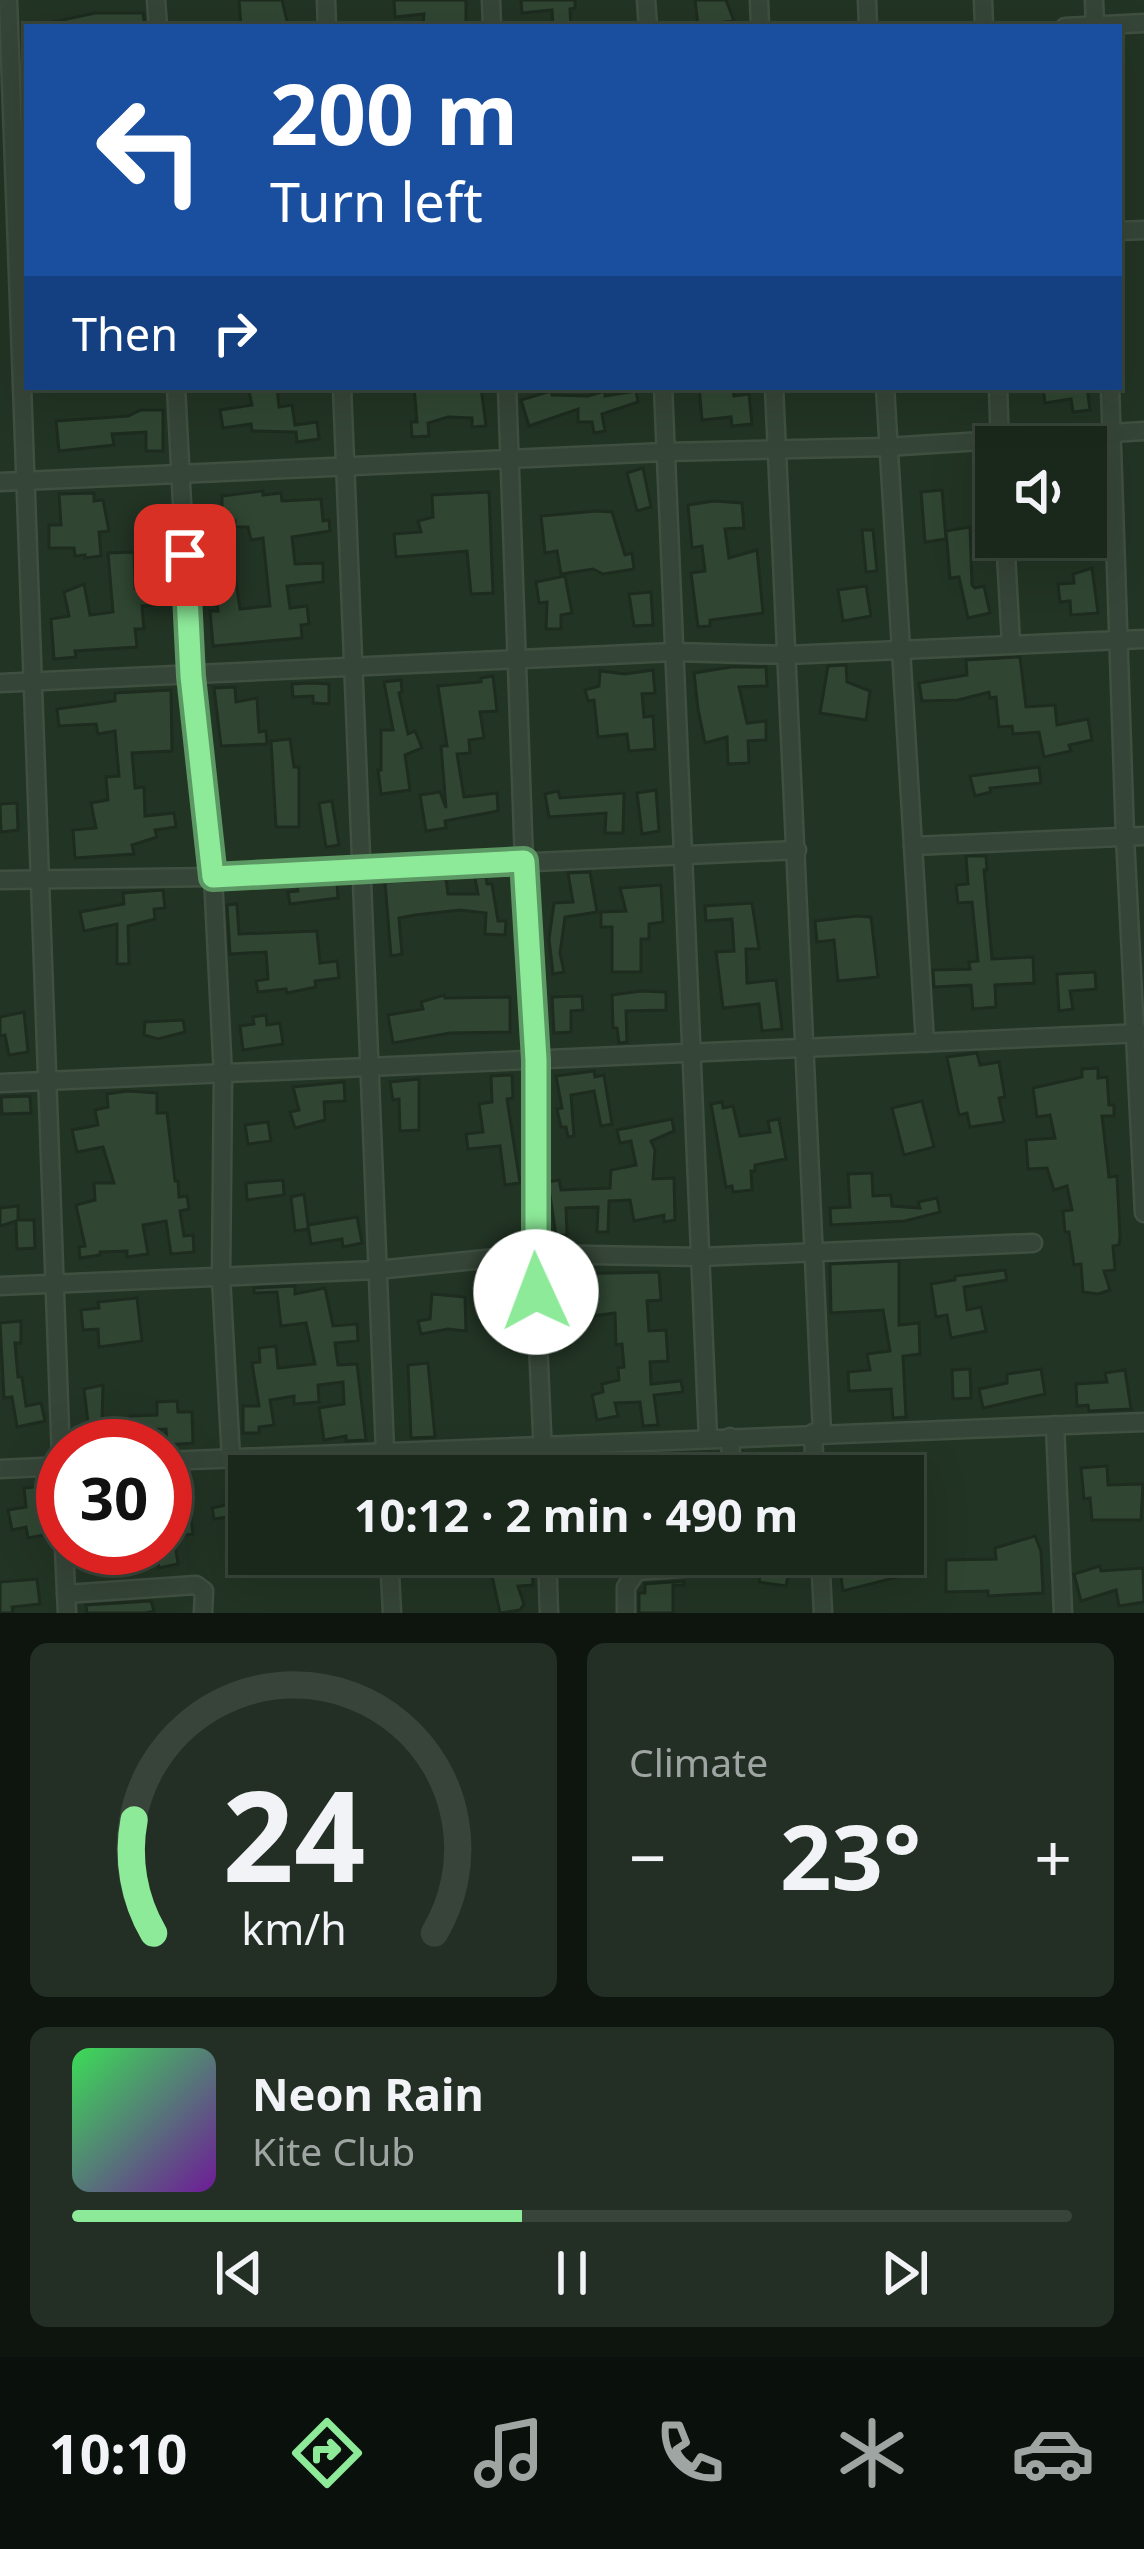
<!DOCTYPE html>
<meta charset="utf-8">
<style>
:root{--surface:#1a271b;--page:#232f24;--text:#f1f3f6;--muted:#9fa5a3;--line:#38443a;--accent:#8dea99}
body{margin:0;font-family:"Noto Sans",sans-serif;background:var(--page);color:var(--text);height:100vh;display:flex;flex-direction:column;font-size:45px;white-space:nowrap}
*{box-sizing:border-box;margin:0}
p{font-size:39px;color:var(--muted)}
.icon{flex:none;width:66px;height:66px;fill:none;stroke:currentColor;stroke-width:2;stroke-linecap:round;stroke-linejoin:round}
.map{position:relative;height:1613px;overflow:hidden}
.panel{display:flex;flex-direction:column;gap:30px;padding:30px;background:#0e150f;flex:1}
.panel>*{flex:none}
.hud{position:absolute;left:24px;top:24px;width:1098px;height:366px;border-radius:0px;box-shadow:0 12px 48px #0002,0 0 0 3px var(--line);background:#1a4fa0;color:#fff;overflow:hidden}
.buttons{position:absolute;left:975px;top:426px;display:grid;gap:24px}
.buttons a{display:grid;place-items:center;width:132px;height:132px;border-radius:0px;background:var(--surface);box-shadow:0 12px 48px #0002,0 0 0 3px var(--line);font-size:60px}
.speed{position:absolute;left:36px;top:1419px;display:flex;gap:24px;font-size:60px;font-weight:700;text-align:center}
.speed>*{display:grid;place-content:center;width:156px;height:156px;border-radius:50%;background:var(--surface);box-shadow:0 12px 48px #0002,0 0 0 3px var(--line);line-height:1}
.speed .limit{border:18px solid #d22;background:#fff;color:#111}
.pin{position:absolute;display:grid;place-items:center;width:102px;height:102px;color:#fff;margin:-51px;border-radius:24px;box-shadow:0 6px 18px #0006}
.me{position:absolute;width:132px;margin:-66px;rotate:358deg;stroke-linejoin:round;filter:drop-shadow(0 0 9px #0008)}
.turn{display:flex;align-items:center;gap:42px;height:252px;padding:0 48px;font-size:54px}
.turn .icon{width:156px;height:156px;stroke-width:2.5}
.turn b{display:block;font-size:84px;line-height:102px}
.then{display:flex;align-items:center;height:114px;padding:0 48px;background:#0003;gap:24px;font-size:45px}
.big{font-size:90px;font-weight:700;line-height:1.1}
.panel .widget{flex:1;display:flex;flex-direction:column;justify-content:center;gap:18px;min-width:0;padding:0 42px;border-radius:18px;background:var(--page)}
.panel .dial{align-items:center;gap:0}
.dial svg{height:312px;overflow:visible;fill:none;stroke:var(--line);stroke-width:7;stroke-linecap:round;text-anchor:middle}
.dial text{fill:var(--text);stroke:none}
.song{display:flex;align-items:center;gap:36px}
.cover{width:144px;height:144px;border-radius:18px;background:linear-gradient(135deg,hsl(130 70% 55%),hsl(280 70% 35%))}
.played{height:12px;border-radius:6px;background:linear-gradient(90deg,var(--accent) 45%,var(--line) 45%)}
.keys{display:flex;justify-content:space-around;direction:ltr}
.heat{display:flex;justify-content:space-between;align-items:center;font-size:66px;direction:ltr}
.panel .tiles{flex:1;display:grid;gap:30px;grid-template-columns:1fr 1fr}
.widget:last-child{grid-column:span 2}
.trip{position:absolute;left:228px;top:1455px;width:696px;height:120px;border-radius:0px;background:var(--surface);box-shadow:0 12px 48px #0002,0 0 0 3px var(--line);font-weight:700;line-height:120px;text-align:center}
.tabs{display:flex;height:192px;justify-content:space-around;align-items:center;background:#0a100b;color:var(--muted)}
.tabs .icon{width:84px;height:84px}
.tabs .on{color:var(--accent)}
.tabs b{font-size:54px;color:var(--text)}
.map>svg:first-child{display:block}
.building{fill:#304632;stroke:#1d2c1f;stroke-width:3}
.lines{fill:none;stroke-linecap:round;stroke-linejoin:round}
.minor-casing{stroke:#3f4f40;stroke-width:21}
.minor{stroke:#354537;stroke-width:16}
.route-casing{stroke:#5c9863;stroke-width:30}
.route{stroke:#8dea99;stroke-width:21}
</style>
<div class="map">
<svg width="1144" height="1613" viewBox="0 0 1144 1613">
<rect width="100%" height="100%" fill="#223424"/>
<!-- building -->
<g class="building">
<path d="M239,0h43l6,25 -47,2z"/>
<path d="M394,0h72v27l-43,-2 1,-11 -29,3z"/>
<path d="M521,0h54v8l-5,1 1,18h-18l-1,-17 -30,3z"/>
<path d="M695,0h31l8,21 -36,4z"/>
<path d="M95,13h48l2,14h-91l-1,-5z"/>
<path d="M248,387h29l2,20 13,-2 3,20 22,-3 2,17 -22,3 -1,-10 -44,-1 -1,-7 -28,4 -3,-18 32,-5z"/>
<path d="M414,387h67l5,39 -14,1v-9l-24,-1 -20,6 1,13 -17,1 -1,-15h6z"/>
<path d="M699,387h33l2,9 15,-2 3,30 -20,2 -1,-9 -29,3z"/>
<path d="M1043,387h44l3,23 -17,2 -2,-13 -26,4z"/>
<path d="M551,391l1,4 36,1 17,-5v5l31,-5 2,11 -36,12 3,17 -11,2 -2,-11h-14v-13l-49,17 -8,-26z"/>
<path d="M141,410h22v41h-17v-19l-34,2 2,11 -55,6 -3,-30 72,-5z"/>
<path d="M643,468l8,39 -14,4 -10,-38z"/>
<path d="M942,490l4,49 -21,3 -4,-50z"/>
<path d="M263,491v4l18,-2 1,8 39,-2 2,22 6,-1 1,11 -38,6 3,27 28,-1v19l-36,4 3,22 17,-2 2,18 -8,1 1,13 -89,8 -3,-35h8l-7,-52 21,-3 8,53 30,-3 -7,-68 -12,2 -3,-13h-13v-6l-10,1 -3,-14v-12z"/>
<path d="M489,492l4,101 -22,1 -4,-43 -71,6 -2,-23 27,-2 -3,-11 15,-4 -1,-22z"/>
<path d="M94,493v8l9,-1 6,31 -10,1 2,24 -16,2v-3l-10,1 -1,-8h-25v-23h12l-2,-31z"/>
<path d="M714,501l28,2 2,25 -19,1 4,29 28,-8 6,63 -53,7v6l-12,1 -7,-54 14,-2 -3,-25 -10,2 -4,-43z"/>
<path d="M597,511l15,1 13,43 7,-2 2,16 -31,5 -10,-5 -32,5 -4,-23 -12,2 -4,-37z"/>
<path d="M970,527l2,58 3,3 9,-2 6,27 -22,5 -9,-41 -9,1 -4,-47z"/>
<path d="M862,530h11l4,41 -11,1z"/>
<path d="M134,552l1,36 19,-2 1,19 -13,1 2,23h-9l2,18 -62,4 1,6 -22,2 -3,-40 18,-3 -5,-24 20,-8 6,31 23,-3 -5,-59z"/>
<path d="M1092,568l6,45 -27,2 -1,-14 -10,1 -2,-18 16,-1 -1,-9z"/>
<path d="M565,576l7,37 -11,2v14h-15l1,-27 -8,1 -3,-21z"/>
<path d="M866,586l5,30 -28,5 -5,-31z"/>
<path d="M651,592l2,33 -19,1 -5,-32z"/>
<path d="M1020,657l6,50 29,-2 2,20 31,-6 4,21 -23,5 2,6 -27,6 -5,-25 -26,2 -1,-8 -13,1 -3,-30 -6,1 -1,-6 -31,8 -36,1 -3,-18 48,-8 -1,-15z"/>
<path d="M846,665l1,17 23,9 -4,29 -46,-7 8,-47z"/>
<path d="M731,667h35l1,19 -28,1 8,36 19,-2v19l-18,1 1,22 -21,1 -1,-27 -22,6 -7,-34 -4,-36z"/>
<path d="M653,670l2,23 -13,1 2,23 9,-1 2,33 -26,2 -2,-17 -29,3 -4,-37 -6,1 -3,-11 14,-4 1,-15 25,3z"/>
<path d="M493,676l4,35 -17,1 4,26 -15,2 1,13 -13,1 7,43 33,-4 1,18 -53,10 1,7 -20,3 -6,-36 20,-3 6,16 -5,-62h6l-9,-60 43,-4v-4z"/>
<path d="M401,680l1,12 -3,1 9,41 7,-3 7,17 -17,7 5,35 -29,4 -3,-24h3v-40h12l-9,-48z"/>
<path d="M311,683l18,1v20l-16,-1v-7l-20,1 -1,-13z"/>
<path d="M235,687l1,15 21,-4 2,34 7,-1 1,13 -46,2 -7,-58z"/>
<path d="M171,690l1,61 -40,2 3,35 9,-1 1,29 29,-3 2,14 -21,3 2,7 -25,8 2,9 -59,4 -2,-28 23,-2 -5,-25 17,-3 -2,-23 13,-1 -4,-45 -17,3 -2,-10 -37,2 -2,-17 58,-8v-8z"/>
<path d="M290,739l4,28h5v60h-23l-5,-86z"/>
<path d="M1039,767l2,16 -51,5 1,4 -16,4 -5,-20z"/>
<path d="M656,790l3,41 -17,3 -5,-41z"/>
<path d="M558,791l2,7 64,-5 -1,40h-18l1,-20 -57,4 -4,-23z"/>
<path d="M332,801l7,44 -13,2 -7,-44z"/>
<path d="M17,803l1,27 -17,2 -1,-28z"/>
<path d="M966,856h20l1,14h-3l8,89 41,-2 1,26 -39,2 1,22 -23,2 -2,-24 -37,2 -1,-17 37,-1 -1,-7 9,-1 -6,-59 -14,1 -2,-18 12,-1z"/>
<path d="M590,872l7,40 -32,5 -5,36 4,19 -11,2 -4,-35 5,-36 19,-1 -5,-29z"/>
<path d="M486,877l1,7h5l6,37h8l-1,14 -20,-1 1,-21 -26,-3 -45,5 -16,3 3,36 -11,2 -6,-74 61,-3 2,15h30l-3,-16z"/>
<path d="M337,884l1,14 -48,6 -2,-12 10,-1 -1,-5z"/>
<path d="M661,885l2,37 -14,2v15h-8v33h-29v-45h-11v-15l25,-1 -6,-23z"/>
<path d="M163,890l2,18 -11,1 1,10 -27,7 1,38h-12v-40l-33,7 -4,-19 44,-8 -1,-11z"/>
<path d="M752,903l7,46h-13l1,34 29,-3 6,49 -20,2 -3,-27 -36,4 -7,-56 18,-1 -2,-32 -26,2 -1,-15z"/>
<path d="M237,904l2,30 78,-3 3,32 17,-2 2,17 -24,3 1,6 -29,6 -1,-4 -28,3 -2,-11 12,-2 -2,-27 -36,2 -3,-49z"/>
<path d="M857,916l14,1 7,60 -40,4 -4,-41 -17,2 -2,-21z"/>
<path d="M1095,972l1,17 -26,2 3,18 -14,2 -2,-37z"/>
<path d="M641,991l25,1v18l-40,1 1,31 -8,1 -2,-15h-4l-1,-33z"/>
<path d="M444,995l1,3 65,-1v35l-60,1 -57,10 -5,-28 35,-6 -2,-7z"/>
<path d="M582,996l1,14 -12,1v21l-17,1 -2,-36z"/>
<path d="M24,1012l4,40 -19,3 -4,-20 -5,1v-19z"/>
<path d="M266,1015l1,10 13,-2 3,21 -40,6 -3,-24 14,-2 -1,-7z"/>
<path d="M183,1020l2,12 -27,7 -14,-4 1,-13z"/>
<path d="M977,1053l3,12 19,-3 6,35 -6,1 5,24 -34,5 -3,-14 -8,2 -12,-58z"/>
<path d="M1098,1068v10l9,-1 2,28h5v11h-12l7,61 8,-1 3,60 -1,9 -6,1 2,24 -11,1 6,19 -12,4 -15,-2 -2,-28 -7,1 -5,-33h-4l-2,-21 9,-1 -5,-24 -13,4 -7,-22 -19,1 -2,-29 29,-2 -5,-23 -13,2 -4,-29 49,-11v-8z"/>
<path d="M594,1071l1,6 9,-2 8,49 -11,2 -7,-35 -23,4 3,41 -6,1 -2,-10h-5l-4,-18 5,-1 -6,-32z"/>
<path d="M512,1075l1,23 -6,1 13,84 -15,2 -5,-39 -32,3 -2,-15 17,-2 -4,-28 13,-2 -1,-26z"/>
<path d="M419,1079v51l-19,1 -1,-32 -6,1 -3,-18z"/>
<path d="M344,1082l1,19 -21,1 1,18 -30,8 -5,-16 9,-2 -6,-23z"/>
<path d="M127,1091l30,2v20h10l8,68h3l1,16 8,-1 2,13 -9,2 4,25 9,-1 1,17 -23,2 -5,-33 -23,4 5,29 -21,3v-6l-27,1v3l-20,3 -1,-11 6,-1 -9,-41 19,-5 -1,-17h20l-11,-36 -26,5 -5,-22 26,-5 -3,-15 13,-3 -1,-13z"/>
<path d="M30,1096l1,17 -29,1 -1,-17z"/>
<path d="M922,1101l12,46 -30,8 -12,-47z"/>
<path d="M722,1102l1,6 10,-2 7,30 30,-4 -2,-11 11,-2 7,40 -31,6v6h-4l1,19 -19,2 -1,-6 -6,1 -15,-83z"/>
<path d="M672,1119l2,12 -23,10 4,9 -2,29 21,-1 1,42 -11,2v-7l-30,6 -4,-21 -21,1 -1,31h-11l1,-25 -32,1 1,27 -11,1 -8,-54 11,-2 2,10 49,-2 1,-18 25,-5 -5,-24 -11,2 -3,-13z"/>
<path d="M268,1122l3,19 -23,3 -3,-19z"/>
<path d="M872,1173l1,23 18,-1 1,11 28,2 -2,-6 19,-4 3,14 -35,9 -74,4 -1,-17 20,-1 -2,-33z"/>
<path d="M283,1180l1,15 -37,5 -1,-17z"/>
<path d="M304,1194l4,31 49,-8 5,26 -19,4 -1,-8 -31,5 -3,-19v4l-13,2 -4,-34z"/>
<path d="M18,1206v14h16l1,28 -18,1 -1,-28 -16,5v-18z"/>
<path d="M899,1261v64l20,-2 1,31 -17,2 3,61 -13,1 -2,-29 -42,2 -1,-19 22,-2 -3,-16 23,-3 -7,-41 -52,3 -1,-49z"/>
<path d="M566,1268v6l93,-2 2,28 -14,1 2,30 17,-1 2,31 -18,1 1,22 30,-3 2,11 -29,3 4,30 -15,1 -3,-24 -25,1 3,13 -21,4 -5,-25 11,-3 -1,-8 17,-4 -1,-12 6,-1 -2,-23 -6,1 -1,-32 -45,6 -3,-22 -16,2 -3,-30z"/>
<path d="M516,1269l6,32 -12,2 1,17 -11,1 -1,-18h5l-8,-29z"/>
<path d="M1005,1270l2,10 -43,7 3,23 14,-3 5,24 -35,7 -4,-23 -11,2 -5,-33 24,-4v-4z"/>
<path d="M295,1286v8l30,-6 8,38 24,-2 1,17 -23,2 3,22 19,-1 9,76 -20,1v-5l-22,4 -5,-32 25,-4 -1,-22 -25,3 1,17 -25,2v-8l-24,4 4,25 -15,2v6h-16v-27h16l-7,-43 8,-1 -1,-14 17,-2 2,22 37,-4 -9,-41 -25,3 -4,-34 -23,1v-5z"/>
<path d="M432,1294l33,3 1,34 -18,-2 -27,5 -3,-13 12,-2z"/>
<path d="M137,1298l5,43 -43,6 -1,-18 -15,1 -2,-20 18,-2 -1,-6z"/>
<path d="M21,1321v22h-6l3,34h4l4,29 15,-3 4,18 -28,6 -5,-30 -8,1 -4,-75z"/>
<path d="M428,1363l7,74 -24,1 -3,-73z"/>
<path d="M970,1369l1,29 -18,1 -1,-29z"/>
<path d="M1041,1369l4,25 -62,14 -4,-19 28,-6v-9z"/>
<path d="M1125,1370l6,39 -42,2 -1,-6 -11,1 -1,-22 31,-2 -2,-9z"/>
<path d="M103,1385l-1,37 -14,1 -4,-34z"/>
<path d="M177,1401l1,11h14l1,31 -26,2 -1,-16 -21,1v16h-15v-30l27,-1v-13z"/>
<path d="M796,1453l1,23h-48l-1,-13z"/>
<path d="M859,1457l39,1 1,15 -71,3 -1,-14z"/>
<path d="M614,1461l1,15h-49v-13z"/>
<path d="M1107,1466l1,19 35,-1 -2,36h-49l-2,-22 -6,1 -3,-31z"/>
<path d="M186,1477l7,57 -19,3 4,27 -19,4 -4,-20h10v-50l9,-1 -4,-17z"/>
<path d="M45,1486l2,19h-4l6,29 -21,4 -2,-11 -14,3 -4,-20 18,-3 -2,-19z"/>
<path d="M249,1500v38l-14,2v-24l-21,3 -2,-11z"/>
<path d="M1035,1536l6,15 2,42 -55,3v-5l-42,1v-32l50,-1 -1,-11z"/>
<path d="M764,1554l28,3 -6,29 -27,-4z"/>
<path d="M896,1563l2,14 -55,14 -3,-21z"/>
<path d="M1100,1566l1,5 42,-3 1,34 -25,4 -3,-16 -35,11 -7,-27z"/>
<path d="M532,1567l1,18 -15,1 6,18 -4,6 -20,3 -8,-37 13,-3v-4z"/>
<path d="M37,1579l3,25 -28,3 1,6h-13v-31z"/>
<path d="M684,1581v4h-11v28h-34v-20h6v-9z"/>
<path d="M151,1601l3,10 -8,2h-59l-1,-8z"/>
</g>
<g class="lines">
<defs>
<g id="minor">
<path d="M8,0l55,1514"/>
<path d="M156,0l2,27"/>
<path d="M326,0l1,27"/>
<path d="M491,0l1,27"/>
<path d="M646,0l2,27"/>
<path d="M759,0l1,27"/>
<path d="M867,0l1,27"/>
<path d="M983,0l1,27"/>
<path d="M1094,0l1,27"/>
<path d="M1065,27l79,-4"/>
<path d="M1119,231l25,-1"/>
<path d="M176,387l15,289 22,201 10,198 -2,202 10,181"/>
<path d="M342,387l44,1089"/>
<path d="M507,387l17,474 12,199 -2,194 10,222"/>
<path d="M663,387l45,1051"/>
<path d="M774,387l48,1046"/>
<path d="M885,387l40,656"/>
<path d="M998,387l2,59"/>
<path d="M1110,387l15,450 19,376"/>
<path d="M0,482l665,-30 221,-5 258,-16"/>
<path d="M1005,537l6,106"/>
<path d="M0,683l674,-31 113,3 357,-16"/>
<path d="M913,846l231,-10"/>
<path d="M0,880l213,-3 584,-27"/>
<path d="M0,1083l1144,-50"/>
<path d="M0,1286l377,-16 157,-16 166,3 333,-14"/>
<path d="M1055,1425l8,188"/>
<path d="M813,1433l2,43"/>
<path d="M730,1437l2,39"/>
<path d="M165,1461l979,-39"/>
<path d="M0,1469l63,-3"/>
<path d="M64,1548l3,65"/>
<path d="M389,1554l3,59"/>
<path d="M547,1554l2,59"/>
<path d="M820,1554l3,59"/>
<path d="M66,1594l130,-9 8,6 -1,22"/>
<path d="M626,1613v-26l11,-16 86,-6 9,-11"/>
</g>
</defs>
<!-- minor casing -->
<use href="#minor" class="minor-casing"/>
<!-- minor -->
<use href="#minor" class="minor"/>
</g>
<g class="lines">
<defs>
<path id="route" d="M185,555l6,121 22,201 311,-16 12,199v232"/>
</defs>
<!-- route casing -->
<use href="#route" class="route-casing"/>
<!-- route -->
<use href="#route" class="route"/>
</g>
</svg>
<div class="buttons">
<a><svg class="icon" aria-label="sound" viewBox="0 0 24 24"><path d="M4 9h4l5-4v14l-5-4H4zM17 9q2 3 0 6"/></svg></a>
</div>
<div class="speed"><div class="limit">30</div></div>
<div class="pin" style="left:185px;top:555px;background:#d93025"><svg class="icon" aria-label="arrive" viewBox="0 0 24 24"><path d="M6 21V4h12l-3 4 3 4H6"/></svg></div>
<svg class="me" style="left:536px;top:1292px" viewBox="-20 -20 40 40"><circle r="19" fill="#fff"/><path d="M0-13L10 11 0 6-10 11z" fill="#8dea99"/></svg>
<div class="trip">10:12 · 2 min · 490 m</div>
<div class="hud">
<div class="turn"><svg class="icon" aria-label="left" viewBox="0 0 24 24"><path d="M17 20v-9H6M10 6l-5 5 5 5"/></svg><div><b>200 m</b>Turn left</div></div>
<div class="then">Then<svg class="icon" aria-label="right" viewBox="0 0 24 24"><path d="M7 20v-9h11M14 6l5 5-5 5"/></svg></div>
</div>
</div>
<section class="panel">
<div class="tiles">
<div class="widget dial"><svg viewBox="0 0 100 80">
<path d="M14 69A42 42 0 1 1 86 69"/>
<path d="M14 69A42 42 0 0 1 9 40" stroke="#8dea99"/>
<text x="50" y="56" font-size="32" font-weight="700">24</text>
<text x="50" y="72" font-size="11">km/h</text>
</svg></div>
<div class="widget"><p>Climate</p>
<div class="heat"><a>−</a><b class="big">23°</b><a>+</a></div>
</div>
<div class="widget">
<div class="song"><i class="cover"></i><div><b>Neon Rain</b><p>Kite Club</p></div></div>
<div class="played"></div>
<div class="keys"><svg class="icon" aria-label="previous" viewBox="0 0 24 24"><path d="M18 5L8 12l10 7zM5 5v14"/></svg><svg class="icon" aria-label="pause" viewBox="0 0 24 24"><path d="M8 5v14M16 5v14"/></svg><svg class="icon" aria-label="next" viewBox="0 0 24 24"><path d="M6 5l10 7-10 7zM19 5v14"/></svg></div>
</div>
</div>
</section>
<nav class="tabs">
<b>10:10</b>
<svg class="icon on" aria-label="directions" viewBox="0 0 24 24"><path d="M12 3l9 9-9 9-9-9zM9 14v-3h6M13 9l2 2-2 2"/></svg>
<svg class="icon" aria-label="music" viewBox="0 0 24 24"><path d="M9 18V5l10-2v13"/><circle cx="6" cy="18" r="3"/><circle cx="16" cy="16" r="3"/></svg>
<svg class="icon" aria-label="phone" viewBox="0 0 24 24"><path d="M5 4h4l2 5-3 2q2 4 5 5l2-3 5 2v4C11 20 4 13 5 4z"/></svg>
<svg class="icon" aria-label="climate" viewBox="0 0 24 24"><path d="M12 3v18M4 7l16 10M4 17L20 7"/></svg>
<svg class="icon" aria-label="car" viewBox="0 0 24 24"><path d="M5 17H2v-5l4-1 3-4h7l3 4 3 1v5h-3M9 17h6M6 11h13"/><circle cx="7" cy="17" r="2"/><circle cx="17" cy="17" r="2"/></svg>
</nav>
